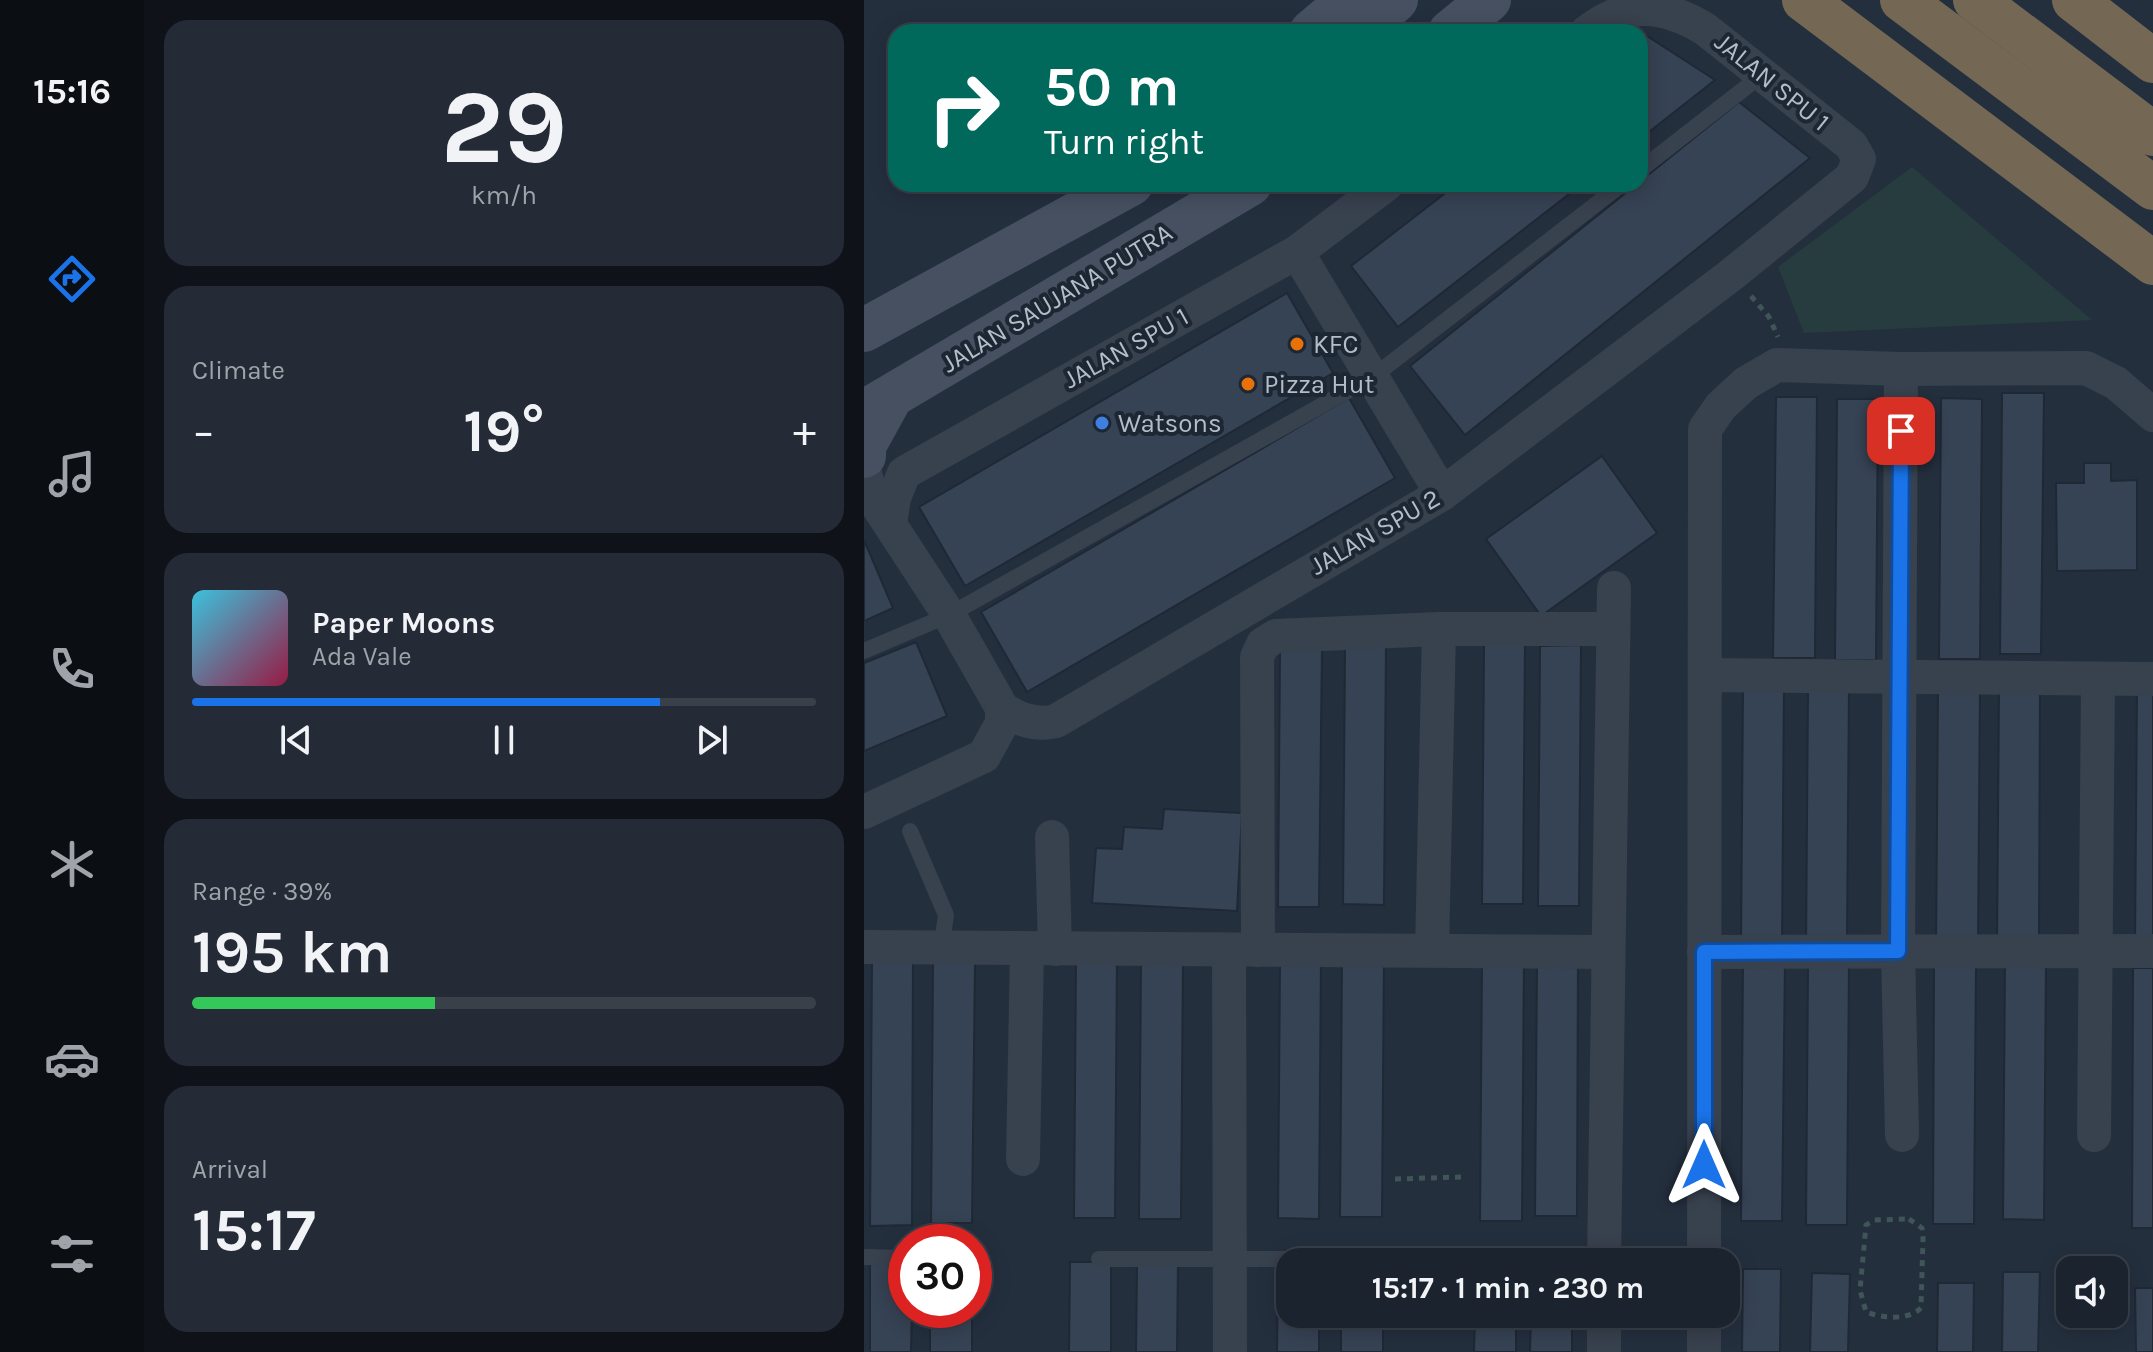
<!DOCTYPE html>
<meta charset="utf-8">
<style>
:root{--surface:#1b232e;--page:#242b36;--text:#f1f3f6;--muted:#a0a4aa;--line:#39404a;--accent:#1a73e8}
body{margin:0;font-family:Karla,sans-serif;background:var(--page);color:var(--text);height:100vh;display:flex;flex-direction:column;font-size:30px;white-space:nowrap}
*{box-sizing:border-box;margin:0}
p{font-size:26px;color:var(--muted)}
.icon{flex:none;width:44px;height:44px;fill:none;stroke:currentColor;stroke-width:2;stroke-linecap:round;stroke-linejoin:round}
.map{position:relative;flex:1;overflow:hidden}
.details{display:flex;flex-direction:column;gap:20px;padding:20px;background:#0f1319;width:720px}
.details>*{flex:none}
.guide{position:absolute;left:24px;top:24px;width:760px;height:168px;border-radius:24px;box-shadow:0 4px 20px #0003,0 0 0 2px var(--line);background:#00695c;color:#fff;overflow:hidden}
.tools{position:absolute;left:1192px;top:1256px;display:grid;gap:16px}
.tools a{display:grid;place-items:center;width:72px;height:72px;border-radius:16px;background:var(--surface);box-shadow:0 4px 20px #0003,0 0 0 2px var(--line);font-size:40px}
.speed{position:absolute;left:24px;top:1224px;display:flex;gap:16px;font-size:40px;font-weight:700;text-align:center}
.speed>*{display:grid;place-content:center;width:104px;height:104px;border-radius:50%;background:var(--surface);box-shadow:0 4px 20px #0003,0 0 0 2px var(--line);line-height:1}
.speed .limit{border:12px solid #d22;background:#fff;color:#111}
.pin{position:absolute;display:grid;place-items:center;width:68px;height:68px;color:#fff;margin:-34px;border-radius:16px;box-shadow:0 4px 12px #0006}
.me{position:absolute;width:88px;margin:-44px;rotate:0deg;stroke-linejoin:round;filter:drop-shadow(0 0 6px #0008)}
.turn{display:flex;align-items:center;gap:28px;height:168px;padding:0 24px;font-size:36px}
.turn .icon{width:104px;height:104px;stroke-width:2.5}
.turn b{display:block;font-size:56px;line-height:68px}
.big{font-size:60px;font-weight:700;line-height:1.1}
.details .widget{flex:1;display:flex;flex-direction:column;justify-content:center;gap:12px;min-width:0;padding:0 28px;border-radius:24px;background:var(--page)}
.details .dial{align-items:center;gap:0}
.dial b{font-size:104px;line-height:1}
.song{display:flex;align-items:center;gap:24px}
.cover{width:96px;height:96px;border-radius:12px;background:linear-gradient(135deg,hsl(190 70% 55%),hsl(340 70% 35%))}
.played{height:8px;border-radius:4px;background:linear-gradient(90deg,var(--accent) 75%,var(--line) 75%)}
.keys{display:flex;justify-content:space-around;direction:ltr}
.heat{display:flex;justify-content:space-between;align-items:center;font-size:44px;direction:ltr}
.charge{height:12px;border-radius:6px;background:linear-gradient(90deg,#34c759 39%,var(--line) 0)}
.trip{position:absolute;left:412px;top:1248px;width:464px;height:80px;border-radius:24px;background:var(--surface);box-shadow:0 4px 20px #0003,0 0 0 2px var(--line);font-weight:700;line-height:80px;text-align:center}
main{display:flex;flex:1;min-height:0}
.tab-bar{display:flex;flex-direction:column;width:144px;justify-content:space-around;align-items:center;background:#0b0e12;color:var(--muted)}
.tab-bar .icon{width:56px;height:56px}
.tab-bar .active{color:var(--accent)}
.tab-bar b{font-size:36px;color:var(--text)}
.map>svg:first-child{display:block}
.green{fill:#263c3f}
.building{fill:#364354;stroke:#1f2835;stroke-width:2}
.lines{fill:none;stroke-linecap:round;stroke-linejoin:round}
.path{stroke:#3f5557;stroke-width:5;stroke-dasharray:6 6;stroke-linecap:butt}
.service{stroke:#38414e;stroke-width:16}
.minor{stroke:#38414e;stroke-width:34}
.secondary{stroke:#465061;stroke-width:44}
.motorway{stroke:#746855;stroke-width:44}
.route-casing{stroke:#114b97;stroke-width:20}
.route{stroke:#1a73e8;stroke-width:14}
.food-dot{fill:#e8710a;stroke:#1d2633;stroke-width:3}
.shop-dot{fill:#3f7fe0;stroke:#1d2633;stroke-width:3}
.labels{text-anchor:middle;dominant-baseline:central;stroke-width:8;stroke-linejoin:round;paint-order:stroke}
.street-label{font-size:26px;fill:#b4bcc9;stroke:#1d2633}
.poi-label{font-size:26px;fill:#b4bcc9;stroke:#1d2633;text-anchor:start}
</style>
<main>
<nav class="tab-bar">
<b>15:16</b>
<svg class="icon active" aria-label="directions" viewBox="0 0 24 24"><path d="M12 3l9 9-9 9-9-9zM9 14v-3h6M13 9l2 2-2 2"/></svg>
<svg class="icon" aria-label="music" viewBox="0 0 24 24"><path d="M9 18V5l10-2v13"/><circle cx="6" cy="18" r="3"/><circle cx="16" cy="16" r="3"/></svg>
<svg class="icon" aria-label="phone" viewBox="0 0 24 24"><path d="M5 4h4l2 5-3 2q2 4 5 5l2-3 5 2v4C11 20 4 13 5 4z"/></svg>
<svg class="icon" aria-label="climate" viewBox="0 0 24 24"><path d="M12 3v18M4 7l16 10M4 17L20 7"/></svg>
<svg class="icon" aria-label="car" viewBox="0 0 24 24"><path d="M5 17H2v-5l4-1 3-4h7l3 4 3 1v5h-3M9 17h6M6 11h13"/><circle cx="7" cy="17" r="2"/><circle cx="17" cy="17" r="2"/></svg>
<svg class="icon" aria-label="filters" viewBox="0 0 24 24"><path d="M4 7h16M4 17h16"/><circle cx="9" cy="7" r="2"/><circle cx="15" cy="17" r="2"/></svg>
</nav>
<section class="details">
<div class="widget dial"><b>29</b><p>km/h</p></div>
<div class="widget"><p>Climate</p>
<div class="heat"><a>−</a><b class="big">19°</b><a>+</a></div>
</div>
<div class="widget">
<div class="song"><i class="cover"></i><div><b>Paper Moons</b><p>Ada Vale</p></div></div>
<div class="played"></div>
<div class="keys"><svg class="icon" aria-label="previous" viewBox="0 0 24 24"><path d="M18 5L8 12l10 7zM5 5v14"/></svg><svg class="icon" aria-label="pause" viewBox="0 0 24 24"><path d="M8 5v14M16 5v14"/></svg><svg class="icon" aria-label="next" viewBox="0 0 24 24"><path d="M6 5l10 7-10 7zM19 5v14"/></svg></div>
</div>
<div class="widget"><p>Range · 39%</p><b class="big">195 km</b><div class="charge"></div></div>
<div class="widget"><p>Arrival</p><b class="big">15:17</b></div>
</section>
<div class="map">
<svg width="1289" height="1352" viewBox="0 0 1289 1352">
<rect width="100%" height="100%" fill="#242f3e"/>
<!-- green -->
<path class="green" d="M1048,167l180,153 -288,13 -26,-66z"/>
<!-- building -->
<g class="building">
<path d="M783,36l68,44 -75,59v-97z"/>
<path d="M875,102l71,56 -345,277 -55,-69z"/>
<path d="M593,184h125l-184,143 -47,-61z"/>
<path d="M423,293l46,80 -368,213 -46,-79z"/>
<path d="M1138,393h42l-3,261h-41z"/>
<path d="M912,397h41l-2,261h-42z"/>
<path d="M485,398l46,80 -368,214 -46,-80z"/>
<path d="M1077,398l41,1 -2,260h-41z"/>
<path d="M973,399h41l-2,261h-41z"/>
<path d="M738,456l55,77 -116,83 -55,-77z"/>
<path d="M1220,463h27v18l26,-1v90l-80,1 -1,-88h28z"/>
<path d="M0,540l29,68 -29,13z"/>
<path d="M52,642l31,74 -83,35v-88z"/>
<path d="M620,643h41l-2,261h-41z"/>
<path d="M481,644h41l-2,261 -41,-1z"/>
<path d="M717,645l-2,261h-41l2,-260z"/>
<path d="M416,647h42l-3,260h-41z"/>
<path d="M1273,685h16v261h-18z"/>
<path d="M879,686h41l-2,261 -41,-1z"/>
<path d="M944,687h41l-2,260h-41z"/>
<path d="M1135,687l41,1 -1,260h-42z"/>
<path d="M1074,688h42l-2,260h-42z"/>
<path d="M300,809l78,4 -5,98 -145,-8 4,-55 26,1 2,-22 38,2z"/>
<path d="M478,956l42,1 -2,260h-42z"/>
<path d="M673,956h41l-1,260h-42z"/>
<path d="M212,957h41l-2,261h-41z"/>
<path d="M8,958h41l-1,267 -42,1z"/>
<path d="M277,958h42l-2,261h-42z"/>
<path d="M416,958h41l-2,261 -41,-1z"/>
<path d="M1141,959h41l-2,261 -41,-1z"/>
<path d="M618,960h42l-2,261h-42z"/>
<path d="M879,961h42l-3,260h-41z"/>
<path d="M69,962h42l-3,261h-41z"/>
<path d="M1070,963h42l-2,261h-41z"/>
<path d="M944,964h41l-2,261h-41z"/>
<path d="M1269,968h20v260h-21z"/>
<path d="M206,1262h41v90h-42z"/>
<path d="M6,1263l36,1v46h6l-1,42h-41z"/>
<path d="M273,1263h41l-1,89h-41z"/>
<path d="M414,1266h12v48h29v38h-42z"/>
<path d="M879,1269h38l-1,83h-38z"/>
<path d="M1139,1272h37l-2,80h-36z"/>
<path d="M948,1273l38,1 -2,78h-38z"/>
<path d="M1074,1283h36l-1,69h-36z"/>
<path d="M1271,1288h18v64h-17z"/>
<rect x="66" y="1310" width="42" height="42"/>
<rect x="477" y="1314" width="42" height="38"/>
<path d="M611,1314h41v38h-42z"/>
<path d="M667,1314h41v38h-42z"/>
</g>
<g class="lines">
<!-- path -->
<g class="path">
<path d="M887,296l18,21 9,20"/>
<path d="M531,1179l66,-2"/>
<path d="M1045,1219l13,9 1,10 -2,70c-13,13 -40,10 -55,4l-6,-22 6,-65 8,-5z"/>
</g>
<!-- service -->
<g class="service">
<path d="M776,170l123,-96"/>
<path d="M0,651l85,-36 425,-239 248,-192"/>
<path d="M46,831l36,84 -5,34"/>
<path d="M0,1257l42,1"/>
<path d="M235,1259h254"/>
</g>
<!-- minor -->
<g class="minor">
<path d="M433,252l145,242"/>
<path d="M1037,369l-3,582 4,184"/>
<path d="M0,469l6,25 79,121 53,93c16,12 34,18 54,13l386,-227 289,-219 121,-98 7,-18 -8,-14 -146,-116c-42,-25 -77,-29 -118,3"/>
<path d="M26,524l4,-26 10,-25 393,-221 90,-68"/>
<path d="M841,675l448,4"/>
<path d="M0,812l120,-56 18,-33v-15"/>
<path d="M188,837l3,112"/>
<path d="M0,947l743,5"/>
<path d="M365,950l1,402"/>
<path d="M394,950l-1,-293 6,-13 13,-8 163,-7h173"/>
<path d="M568,950l7,-321"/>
<path d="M840,952l449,-1"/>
<path d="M1230,1135l4,-454"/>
<path d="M159,1159l4,-209"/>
<path d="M740,1262l10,-674"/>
<path d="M840,1262l1,-833 16,-23 25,-23 31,-18 124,4 185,-1 30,15 37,32"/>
<path d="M740,1314v38"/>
<path d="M840,1352v-38"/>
</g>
<!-- secondary -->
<g class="secondary">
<path d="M447,32l38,-32"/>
<path d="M495,32l37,-32"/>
<path d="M586,32l39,-32"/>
<path d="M0,330l267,-146"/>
<path d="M0,412l386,-228"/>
<path d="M0,456v-10l27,-49"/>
</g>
<!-- motorway -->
<g class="motorway">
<path d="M940,0l349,263"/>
<path d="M1038,0l251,188"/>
<path d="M1111,0l178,134"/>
<path d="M1210,0l79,61"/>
</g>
</g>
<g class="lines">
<defs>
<path id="route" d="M840,1165v-213l194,-1 3,-520"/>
</defs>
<!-- route casing -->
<use href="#route" class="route-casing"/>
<!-- route -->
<use href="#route" class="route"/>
</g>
<!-- markers -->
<g class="food-dot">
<circle cx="433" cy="344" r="8"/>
<circle cx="384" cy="384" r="8"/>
</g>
<circle class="shop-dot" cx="238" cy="423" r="8"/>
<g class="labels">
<!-- street labels -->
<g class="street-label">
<text transform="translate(908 82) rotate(39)">JALAN SPU 1</text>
<text transform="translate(193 298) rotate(-31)">JALAN SAUJANA PUTRA</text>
<text transform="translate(262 348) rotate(-29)">JALAN SPU 1</text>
<text transform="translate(511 532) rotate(-30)">JALAN SPU 2</text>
</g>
<!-- poi labels -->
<g class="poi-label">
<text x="449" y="344">KFC</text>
<text x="400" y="384">Pizza Hut</text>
<text x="254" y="423">Watsons</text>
</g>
</g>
</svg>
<div class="tools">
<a><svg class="icon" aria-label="sound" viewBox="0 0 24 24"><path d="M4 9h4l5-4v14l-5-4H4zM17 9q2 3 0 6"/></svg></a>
</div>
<div class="speed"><div class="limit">30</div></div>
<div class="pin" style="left:1037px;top:431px;background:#d93025"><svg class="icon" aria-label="arrive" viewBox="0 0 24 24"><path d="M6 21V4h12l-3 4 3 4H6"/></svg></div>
<svg class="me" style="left:840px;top:1165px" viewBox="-20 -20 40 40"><path d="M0-17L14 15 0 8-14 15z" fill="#1a73e8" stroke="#fff" stroke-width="4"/></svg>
<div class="trip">15:17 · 1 min · 230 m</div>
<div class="guide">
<div class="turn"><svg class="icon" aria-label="right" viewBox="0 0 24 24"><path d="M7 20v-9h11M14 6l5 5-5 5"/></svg><div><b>50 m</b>Turn right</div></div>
</div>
</div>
</main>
